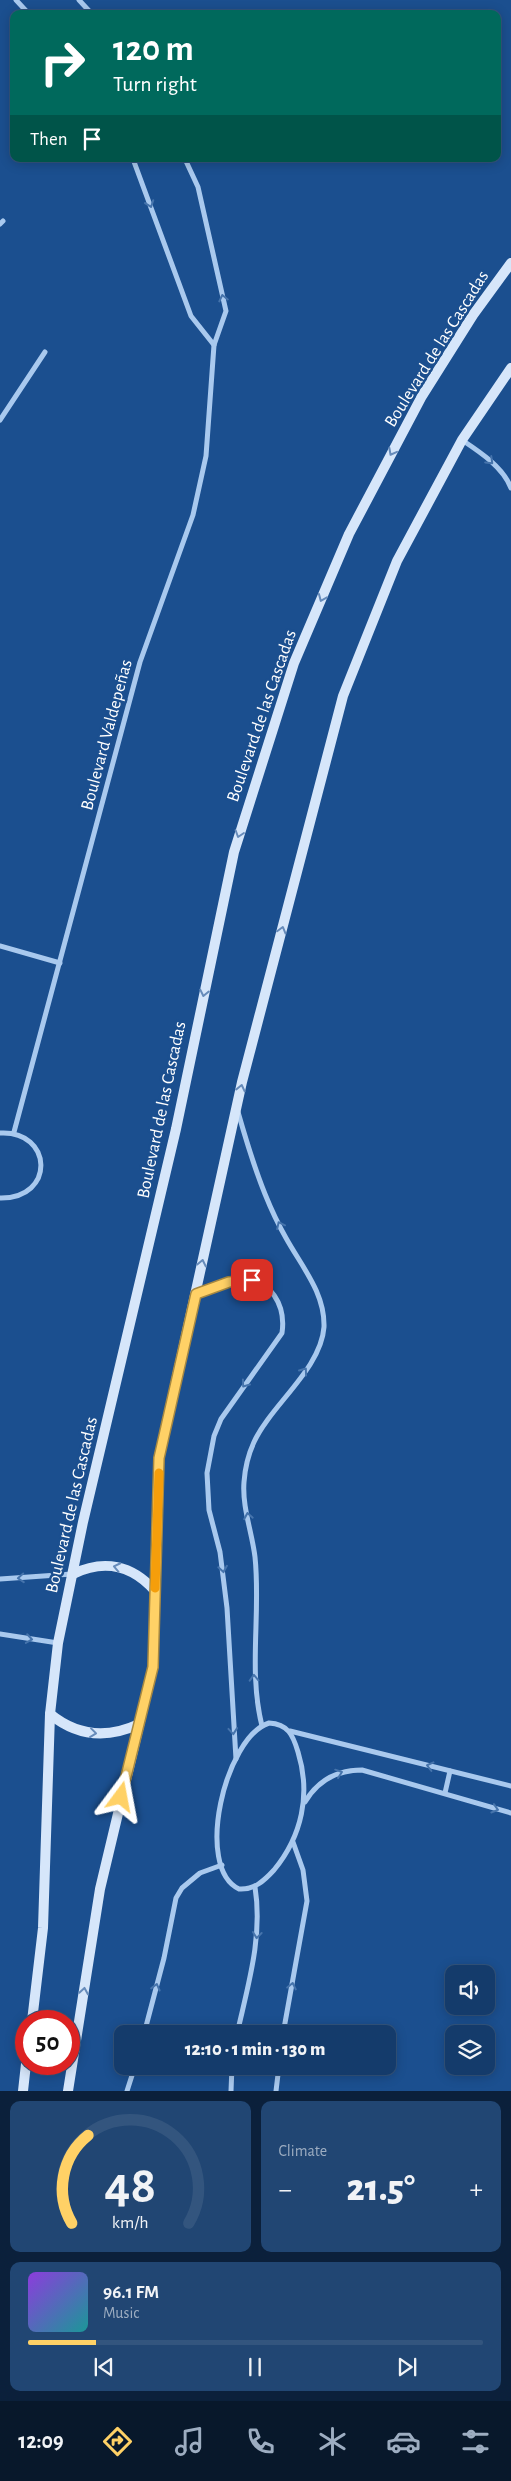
<!DOCTYPE html>
<meta charset="utf-8">
<style>
:root{--surface:#143b6b;--page:#214673;--text:#f1f3f6;--muted:#9dadc1;--line:#33557e;--accent:#ffd166}
body{margin:0;font-family:"Alegreya Sans",sans-serif;background:var(--page);color:var(--text);height:100vh;display:flex;flex-direction:column;font-size:19px;white-space:nowrap}
*{box-sizing:border-box;margin:0}
p{font-size:16px;color:var(--muted)}
.icon{flex:none;width:28px;height:28px;fill:none;stroke:currentColor;stroke-width:2;stroke-linecap:round;stroke-linejoin:round}
.map{position:relative;height:2091px;overflow:hidden}
.side{display:flex;flex-direction:column;gap:10px;padding:10px;background:#0b203b;flex:1}
.side>*{flex:none}
.guide{position:absolute;left:10px;top:10px;width:491px;height:152px;border-radius:10px;box-shadow:0 2px 12px #0003,0 0 0 1px var(--line);background:#00695c;color:#fff;overflow:hidden}
.fabs{position:absolute;left:445px;top:1965px;display:grid;gap:10px}
.fabs a{display:grid;place-items:center;width:50px;height:50px;border-radius:10px;background:var(--surface);box-shadow:0 2px 12px #0003,0 0 0 1px var(--line);font-size:25px}
.speed{position:absolute;left:15px;top:2010px;display:flex;gap:10px;font-size:25px;font-weight:700;text-align:center}
.speed>*{display:grid;place-content:center;width:65px;height:65px;border-radius:50%;background:var(--surface);box-shadow:0 2px 12px #0003,0 0 0 1px var(--line);line-height:1}
.speed .limit{border:8px solid #d22;background:#fff;color:#111}
.pin{position:absolute;display:grid;place-items:center;width:42px;height:42px;color:#fff;margin:-21px;border-radius:10px;box-shadow:0 2px 8px #0006}
.me{position:absolute;width:55px;margin:-28px;rotate:13deg;stroke-linejoin:round;filter:drop-shadow(0 0 4px #0008)}
.turn{display:flex;align-items:center;gap:18px;height:105px;padding:0 20px;font-size:22px}
.turn .icon{width:65px;height:65px;stroke-width:2.5}
.turn b{display:block;font-size:35px;line-height:42px}
.then{display:flex;align-items:center;height:48px;padding:0 20px;background:#0003;gap:10px;font-size:19px}
.big{font-size:38px;font-weight:800;line-height:1.1}
.side .card{flex:1;display:flex;flex-direction:column;justify-content:center;gap:8px;min-width:0;padding:0 18px;border-radius:10px;background:var(--page)}
.side .dial{align-items:center;gap:0}
.dial svg{height:130px;overflow:visible;fill:none;stroke:var(--line);stroke-width:7;stroke-linecap:round;text-anchor:middle}
.dial text{fill:var(--text);stroke:none}
.song{display:flex;align-items:center;gap:15px}
.cover{width:60px;height:60px;border-radius:8px;background:linear-gradient(135deg,hsl(270 70% 55%),hsl(180 70% 35%))}
.played{height:5px;border-radius:2px;background:linear-gradient(90deg,var(--accent) 15%,var(--line) 15%)}
.keys{display:flex;justify-content:space-around;direction:ltr}
.heat{display:flex;justify-content:space-between;align-items:center;font-size:28px;direction:ltr}
.side .tiles{flex:1;display:grid;gap:10px;grid-template-columns:1fr 1fr}
.card:last-child{grid-column:span 2}
.trip{position:absolute;left:114px;top:2025px;width:282px;height:50px;border-radius:10px;background:var(--surface);box-shadow:0 2px 12px #0003,0 0 0 1px var(--line);font-weight:800;line-height:50px;text-align:center}
.tabs{display:flex;height:80px;justify-content:space-around;align-items:center;background:#08182b;color:var(--muted)}
.tabs .icon{width:35px;height:35px}
.tabs .on{color:var(--accent)}
.tabs b{font-size:22px;color:var(--text)}
.map>svg:first-child{display:block}
.lines{fill:none;stroke-linecap:round;stroke-linejoin:round}
.street{stroke:#a9c9ee;stroke-width:5}
.secondary{stroke:#d6e6fa;stroke-width:10}
.oneway{stroke:#4674ac}
.oneway2{stroke:#668bba}
.route-casing{stroke:#a68842;stroke-width:12}
.route{stroke:#ffd166;stroke-width:9}
.slow{stroke:#f59e0b;stroke-width:9}
.labels{text-anchor:middle;dominant-baseline:central;stroke-width:5;stroke-linejoin:round;paint-order:stroke}
.street-label{font-size:18px;fill:#fff;stroke:#1b4f8f}
</style>
<div class="map">
<svg width="511" height="2091" viewBox="0 0 511 2091">
<rect width="100%" height="100%" fill="#1b4f8f"/>
<g class="lines">
<!-- street -->
<g class="street">
<path d="M16,0l13,14"/>
<path d="M79,0l13,14"/>
<path d="M133,159l58,157 23,29"/>
<path d="M0,224l3,-3"/>
<path d="M0,420l45,-68"/>
<path d="M462,440c18,12 41,27 49,48"/>
<path d="M0,946l60,17"/>
<path d="M238,1112c8,28 16,55 27,82 6,15 13,30 21,44 16,29 39,55 38,89 -3,42 -53,78 -70,115 -6,13 -9,26 -10,40 -2,25 8,50 11,75 6,57 -7,113 7,169"/>
<path d="M14,1132l126,-470 53,-147 13,-59 8,-111 12,-34 -28,-124 -13,-28"/>
<path d="M0,1133c53,-3 56,66 0,65"/>
<path d="M196,1293c14,-6 30,-13 45,-14 30,-1 45,27 41,54l-61,86 -7,17 -7,37 2,37 11,42 7,56 9,151"/>
<path d="M0,1579l72,-5"/>
<path d="M0,1634l58,9"/>
<path d="M269,1723c19,1 24,12 29,29 13,42 4,84 -24,118 -10,11 -20,20 -35,19 -45,-21 -14,-152 30,-166z"/>
<path d="M290,1731l221,55"/>
<path d="M445,1793l5,-22"/>
<path d="M305,1802c13,-22 32,-32 57,-32l149,43"/>
<path d="M144,2034l20,-76 12,-60 6,-10 18,-15 22,-8"/>
<path d="M237,2034c11,-49 26,-97 18,-147"/>
<path d="M283,2034l24,-133 -4,-31 -10,-28"/>
<path d="M127,2091l8,-25"/>
<path d="M231,2091l1,-25"/>
<path d="M276,2091l3,-25"/>
</g>
<!-- secondary -->
<g class="secondary">
<path d="M73,1574c31,-15 59,-9 82,17"/>
<path d="M50,1714c27,22 57,25 89,10"/>
<path d="M32,2021l11,-93 7,-214 8,-71 25,-121 93,-393 58,-277 60,-189 55,-129 73,-138 51,-81 38,-52"/>
<path d="M23,2091l3,-27"/>
<path d="M68,2091l32,-202 53,-222 6,-209 83,-376 101,-386 54,-135 65,-121 49,-72"/>
</g>
</g>
<!-- one-way arrows -->
<defs><path id="oneway-chevron" d="M-2-3.5L2.5 0L-2 3.5" fill="none" stroke-width="1.6" stroke-linecap="round" stroke-linejoin="round" transform="scale(1.25)"/></defs>
<g class="oneway">
<use href="#oneway-chevron" transform="translate(150 204) rotate(70)"/>
<use href="#oneway-chevron" transform="translate(223 298) rotate(-103)"/>
<use href="#oneway-chevron" transform="translate(490 461) rotate(44)"/>
<use href="#oneway-chevron" transform="translate(280 1225) rotate(-116)"/>
<use href="#oneway-chevron" transform="translate(304 1371) rotate(-54)"/>
<use href="#oneway-chevron" transform="translate(245 1384) rotate(126)"/>
<use href="#oneway-chevron" transform="translate(248 1516) rotate(-100)"/>
<use href="#oneway-chevron" transform="translate(223 1569) rotate(81)"/>
<use href="#oneway-chevron" transform="translate(21 1578) rotate(176)"/>
<use href="#oneway-chevron" transform="translate(29 1639) rotate(9)"/>
<use href="#oneway-chevron" transform="translate(254 1678) rotate(-92)"/>
<use href="#oneway-chevron" transform="translate(233 1731) rotate(85)"/>
<use href="#oneway-chevron" transform="translate(430 1766) rotate(-166)"/>
<use href="#oneway-chevron" transform="translate(339 1773) rotate(-19)"/>
<use href="#oneway-chevron" transform="translate(495 1809) rotate(17)"/>
<use href="#oneway-chevron" transform="translate(257 1935) rotate(96)"/>
<use href="#oneway-chevron" transform="translate(292 1986) rotate(-78)"/>
<use href="#oneway-chevron" transform="translate(156 1987) rotate(-76)"/>
</g>
<g class="oneway2">
<use href="#oneway-chevron" transform="translate(392 452) rotate(118)"/>
<use href="#oneway-chevron" transform="translate(322 598) rotate(113)"/>
<use href="#oneway-chevron" transform="translate(239 834) rotate(108)"/>
<use href="#oneway-chevron" transform="translate(282 930) rotate(-75)"/>
<use href="#oneway-chevron" transform="translate(204 993) rotate(102)"/>
<use href="#oneway-chevron" transform="translate(241 1088) rotate(-77)"/>
<use href="#oneway-chevron" transform="translate(202 1263) rotate(-78)"/>
<use href="#oneway-chevron" transform="translate(117 1567) rotate(-168)"/>
<use href="#oneway-chevron" transform="translate(93 1733) rotate(7)"/>
<use href="#oneway-chevron" transform="translate(84 1991) rotate(-81)"/>
</g>
<g class="lines">
<defs>
<path id="route" d="M121,1797l32,-130 6,-209 37,-164 33,-12 23,-2"/>
</defs>
<!-- route casing -->
<use href="#route" class="route-casing"/>
<!-- route -->
<use href="#route" class="route"/>
<!-- slow -->
<path class="slow" d="M155,1588l4,-115"/>
</g>
<g class="labels">
<!-- street labels -->
<g class="street-label">
<text transform="translate(437 349) rotate(-58)">Boulevard de las Cascadas</text>
<text transform="translate(262 716) rotate(-71)">Boulevard de las Cascadas</text>
<text transform="translate(107 735) rotate(-75)">Boulevard Valdepeñas</text>
<text transform="translate(162 1110) rotate(-78)">Boulevard de las Cascadas</text>
<text transform="translate(72 1505) rotate(-77)">Boulevard de las Cascadas</text>
</g>
</g>
</svg>
<div class="fabs">
<a><svg class="icon" aria-label="sound" viewBox="0 0 24 24"><path d="M4 9h4l5-4v14l-5-4H4zM17 9q2 3 0 6"/></svg></a>
<a><svg class="icon" aria-label="layers" viewBox="0 0 24 24"><path d="M12 4l9 5-9 5-9-5zM3 14l9 5 9-5"/></svg></a>
</div>
<div class="speed"><div class="limit">50</div></div>
<div class="pin" style="left:252px;top:1280px;background:#d93025"><svg class="icon" aria-label="arrive" viewBox="0 0 24 24"><path d="M6 21V4h12l-3 4 3 4H6"/></svg></div>
<svg class="me" style="left:121px;top:1797px" viewBox="-20 -20 40 40"><path d="M0-17L14 15 0 8-14 15z" fill="#ffd166" stroke="#fff" stroke-width="4"/></svg>
<div class="trip">12:10 · 1 min · 130 m</div>
<div class="guide">
<div class="turn"><svg class="icon" aria-label="right" viewBox="0 0 24 24"><path d="M7 20v-9h11M14 6l5 5-5 5"/></svg><div><b>120 m</b>Turn right</div></div>
<div class="then">Then<svg class="icon" aria-label="arrive" viewBox="0 0 24 24"><path d="M6 21V4h12l-3 4 3 4H6"/></svg></div>
</div>
</div>
<section class="side">
<div class="tiles">
<div class="card dial"><svg viewBox="0 0 100 80">
<path d="M14 69A42 42 0 1 1 86 69"/>
<path d="M14 69A42 42 0 0 1 24 15" stroke="#ffd166"/>
<text x="50" y="56" font-size="32" font-weight="700">48</text>
<text x="50" y="72" font-size="11">km/h</text>
</svg></div>
<div class="card"><p>Climate</p>
<div class="heat"><a>−</a><b class="big">21.5°</b><a>+</a></div>
</div>
<div class="card">
<div class="song"><i class="cover"></i><div><b>96.1 FM</b><p>Music</p></div></div>
<div class="played"></div>
<div class="keys"><svg class="icon" aria-label="previous" viewBox="0 0 24 24"><path d="M18 5L8 12l10 7zM5 5v14"/></svg><svg class="icon" aria-label="pause" viewBox="0 0 24 24"><path d="M8 5v14M16 5v14"/></svg><svg class="icon" aria-label="next" viewBox="0 0 24 24"><path d="M6 5l10 7-10 7zM19 5v14"/></svg></div>
</div>
</div>
</section>
<nav class="tabs">
<b>12:09</b>
<svg class="icon on" aria-label="directions" viewBox="0 0 24 24"><path d="M12 3l9 9-9 9-9-9zM9 14v-3h6M13 9l2 2-2 2"/></svg>
<svg class="icon" aria-label="music" viewBox="0 0 24 24"><path d="M9 18V5l10-2v13"/><circle cx="6" cy="18" r="3"/><circle cx="16" cy="16" r="3"/></svg>
<svg class="icon" aria-label="phone" viewBox="0 0 24 24"><path d="M5 4h4l2 5-3 2q2 4 5 5l2-3 5 2v4C11 20 4 13 5 4z"/></svg>
<svg class="icon" aria-label="climate" viewBox="0 0 24 24"><path d="M12 3v18M4 7l16 10M4 17L20 7"/></svg>
<svg class="icon" aria-label="car" viewBox="0 0 24 24"><path d="M5 17H2v-5l4-1 3-4h7l3 4 3 1v5h-3M9 17h6M6 11h13"/><circle cx="7" cy="17" r="2"/><circle cx="17" cy="17" r="2"/></svg>
<svg class="icon" aria-label="filters" viewBox="0 0 24 24"><path d="M4 7h16M4 17h16"/><circle cx="9" cy="7" r="2"/><circle cx="15" cy="17" r="2"/></svg>
</nav>
